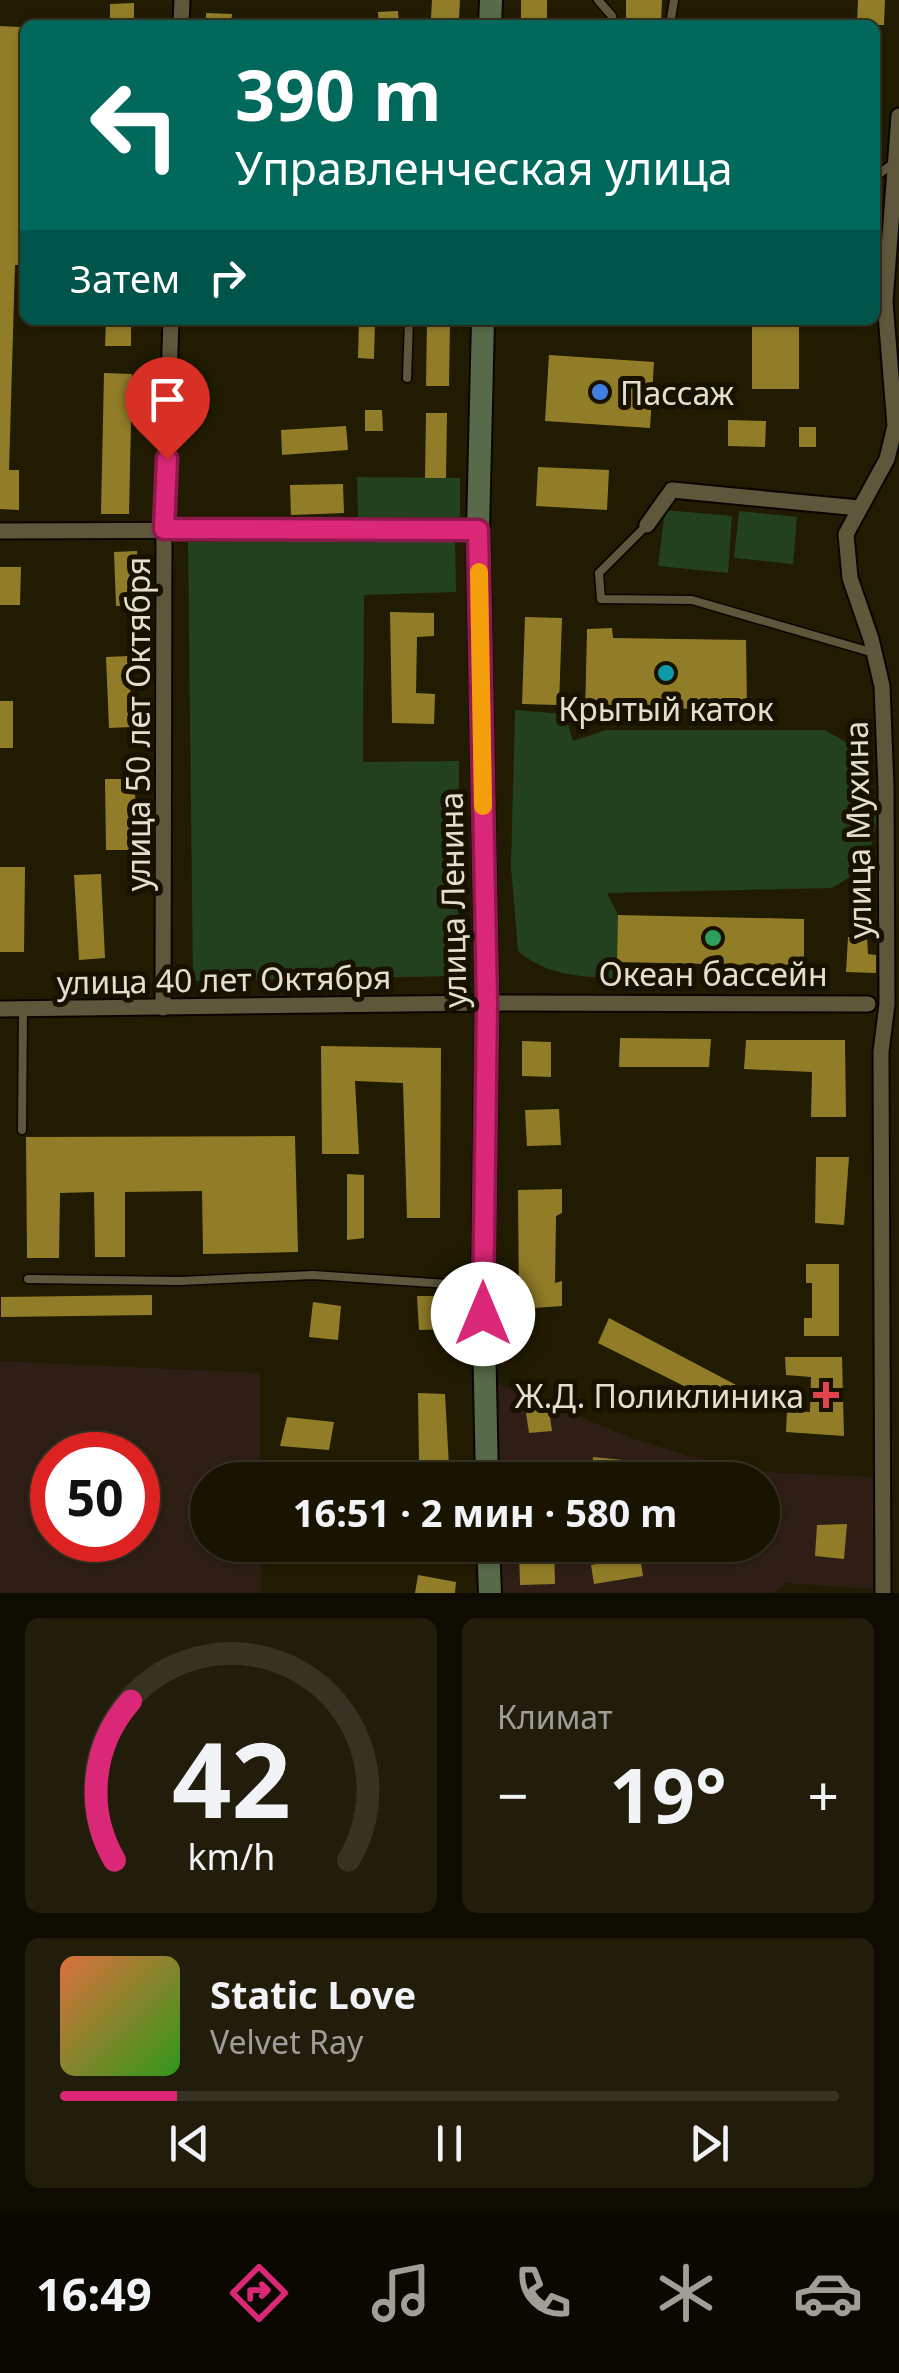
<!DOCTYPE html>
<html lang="ru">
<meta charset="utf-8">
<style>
:root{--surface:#191401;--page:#221d0b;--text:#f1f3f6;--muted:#9f9e99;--line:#373323;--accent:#db2777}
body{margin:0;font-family:"Noto Sans",sans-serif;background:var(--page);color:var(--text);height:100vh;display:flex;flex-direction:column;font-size:38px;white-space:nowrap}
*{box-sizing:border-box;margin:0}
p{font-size:32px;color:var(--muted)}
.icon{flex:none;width:55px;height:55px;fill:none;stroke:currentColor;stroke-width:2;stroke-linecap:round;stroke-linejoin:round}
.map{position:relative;height:1593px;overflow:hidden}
.side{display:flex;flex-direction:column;gap:25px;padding:25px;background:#0e0b01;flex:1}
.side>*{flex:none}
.banner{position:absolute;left:20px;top:20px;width:860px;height:305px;border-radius:15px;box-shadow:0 2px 8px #0004,0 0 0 2px var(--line);background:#00695c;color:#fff;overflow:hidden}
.speed{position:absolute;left:30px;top:1432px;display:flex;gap:20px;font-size:50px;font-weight:700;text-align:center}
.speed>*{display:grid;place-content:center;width:130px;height:130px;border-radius:50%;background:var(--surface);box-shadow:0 2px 8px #0004,0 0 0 2px var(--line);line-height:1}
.speed .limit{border:15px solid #d22;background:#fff;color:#111}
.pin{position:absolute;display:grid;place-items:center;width:85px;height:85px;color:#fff;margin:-102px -42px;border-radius:50% 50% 50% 0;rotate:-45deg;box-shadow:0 0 10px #0007}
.pin .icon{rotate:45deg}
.me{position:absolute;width:110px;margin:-55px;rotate:0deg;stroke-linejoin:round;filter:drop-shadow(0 0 8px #0008)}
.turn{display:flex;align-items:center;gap:35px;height:210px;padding:0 50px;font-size:45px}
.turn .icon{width:130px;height:130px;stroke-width:2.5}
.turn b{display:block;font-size:70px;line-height:85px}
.then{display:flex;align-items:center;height:95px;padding:0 50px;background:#0003;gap:20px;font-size:38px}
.big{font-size:75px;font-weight:700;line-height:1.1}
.side .tile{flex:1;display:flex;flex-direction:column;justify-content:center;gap:15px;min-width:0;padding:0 35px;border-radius:15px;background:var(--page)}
.side .dial{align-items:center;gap:0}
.dial svg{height:260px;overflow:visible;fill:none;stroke:var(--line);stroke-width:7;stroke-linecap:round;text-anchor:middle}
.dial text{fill:var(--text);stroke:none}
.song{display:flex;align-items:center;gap:30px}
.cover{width:120px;height:120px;border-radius:15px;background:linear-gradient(135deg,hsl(20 70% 55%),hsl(110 70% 35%))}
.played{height:10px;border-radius:5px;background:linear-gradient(90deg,var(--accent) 15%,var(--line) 15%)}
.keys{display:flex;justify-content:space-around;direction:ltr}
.heat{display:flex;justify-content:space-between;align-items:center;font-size:55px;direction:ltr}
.side .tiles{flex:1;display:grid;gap:25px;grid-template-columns:1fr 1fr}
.tile:last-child{grid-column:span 2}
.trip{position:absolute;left:190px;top:1462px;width:590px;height:100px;border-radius:50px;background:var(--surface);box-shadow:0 2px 8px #0004,0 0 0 2px var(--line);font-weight:700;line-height:100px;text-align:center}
.tab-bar{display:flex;height:160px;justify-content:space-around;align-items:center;background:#0a0800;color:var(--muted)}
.tab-bar .icon{width:70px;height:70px}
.tab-bar .selected{color:var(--accent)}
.tab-bar b{font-size:45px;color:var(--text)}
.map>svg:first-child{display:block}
.industrial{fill:#2e1e15;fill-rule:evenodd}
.green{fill:#23411e}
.building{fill:#917d27}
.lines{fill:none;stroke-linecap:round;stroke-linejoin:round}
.service-casing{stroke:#0b0500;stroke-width:11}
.minor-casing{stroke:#0b0500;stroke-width:19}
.secondary-casing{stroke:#0b0500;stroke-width:26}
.service{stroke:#5f573b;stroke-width:8}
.minor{stroke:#5f573b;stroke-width:15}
.secondary{stroke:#576a49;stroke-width:22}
.route-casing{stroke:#8e194d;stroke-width:25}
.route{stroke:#db2777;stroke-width:18}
.slow{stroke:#f59e0b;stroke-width:18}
.shop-dot{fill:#3f7fe0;stroke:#181100;stroke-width:4}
.culture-dot{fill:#0f9aa8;stroke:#181100;stroke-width:4}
.leisure-dot{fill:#2e9e5b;stroke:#181100;stroke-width:4}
.health-dot{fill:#e0444e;stroke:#181100;stroke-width:4}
.labels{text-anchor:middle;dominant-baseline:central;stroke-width:10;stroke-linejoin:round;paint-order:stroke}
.poi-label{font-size:32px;fill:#e3dfcf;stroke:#181100}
.street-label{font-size:32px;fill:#e3dfcf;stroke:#181100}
</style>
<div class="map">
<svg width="899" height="1593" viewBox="0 0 899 1593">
<rect width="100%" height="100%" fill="#211b01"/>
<!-- industrial -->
<g class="industrial">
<path d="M0,1361l260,12v107h-52v65h53v48h-261zM52,1455h86v85h-86z"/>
<path d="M496,1383l138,56 55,17 79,16 105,5v112l-87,-6 -12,10h-276v-48h264v-65h-265z"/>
</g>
<!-- green -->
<g class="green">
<path d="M357,477l103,1v39h-102z"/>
<path d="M665,510l67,6 -4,57 -70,-7z"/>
<path d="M739,511l58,6 -4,47 -59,-6z"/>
<path d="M455,540l1,52 -92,3 -1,167 96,-1 -1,215 -265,5 -5,-439z"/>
<path d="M515,710l50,4 8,27 33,-11h218c9,5 19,9 26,16 32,32 37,97 2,129 -6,5 -14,9 -20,13l-225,5 11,22 -1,47 -4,17c-38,-4 -65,-3 -95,-28l-7,-84z"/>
</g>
<!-- building -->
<g class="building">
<path d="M432,0h28l-1,18h-28z"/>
<rect x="521" y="0" width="26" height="25"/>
<path d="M626,0h36l-1,25h-35z"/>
<path d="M858,0h27l-1,25h-27z"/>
<path d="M134,3v22h-24v-21z"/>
<path d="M398,11l1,14h-20l-1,-13z"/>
<path d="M206,13l26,1 -1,11h-25z"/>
<path d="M0,26l20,1 -2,238h-3l-6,205h10v40l-19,-1z"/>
<path d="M106,320h25v26h-26z"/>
<path d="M359,320h16l-1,39 -16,-1z"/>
<path d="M427,320h23l-1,66h-23z"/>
<rect x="752" y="320" width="47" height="69"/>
<path d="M549,355l105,7 -4,66 -105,-7z"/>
<path d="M104,373l28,1 -3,140h-28z"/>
<path d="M365,410h17l1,21h-18z"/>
<path d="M426,413h21l-1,65h-21z"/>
<path d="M728,420l38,1 -1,26 -37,-1z"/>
<path d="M346,426l2,24 -66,5 -1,-25z"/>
<rect x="799" y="427" width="17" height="20"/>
<path d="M538,467l71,3 -2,40 -71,-4z"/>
<path d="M343,484l1,29 -53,2 -1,-30z"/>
<path d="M137,551l2,54 -23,1 -2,-54z"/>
<path d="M0,567h21l-1,38h-20z"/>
<path d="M390,612l44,1v23l-17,1 -1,56 19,1 -1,30 -42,-1z"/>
<path d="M525,617l37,1 -3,87 -37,-1z"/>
<path d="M612,628l1,10 133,2 1,70 -135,-3v10l-27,-1 2,-87z"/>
<path d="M129,656l3,71 -23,1 -3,-71z"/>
<rect x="0" y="701" width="13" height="47"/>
<path d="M105,779h30l1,71h-30z"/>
<path d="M0,867h25l-1,85h-24z"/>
<path d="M101,874l4,84 -26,2 -5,-85z"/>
<path d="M618,915l186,4v47l-187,-4z"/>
<path d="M848,937h19l1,17 8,1v18l-30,-1z"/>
<path d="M620,1038l91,1 -2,28h-90z"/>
<path d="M746,1040h99l1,77h-35l1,-45 -68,-3z"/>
<path d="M522,1041l29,1v35l-29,-1z"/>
<path d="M321,1046l120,2 -1,170h-33l-4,-135 -48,-2 4,73h-37z"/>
<path d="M559,1109l2,36 -34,1 -2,-36z"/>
<path d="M295,1136l3,116 -95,2 -1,-63 -77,1v65h-30l-1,-65 -34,1 -1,65h-32l-1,-121z"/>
<path d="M816,1157h33l-5,68 -29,-2z"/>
<path d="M347,1174l17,1v63l-17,2z"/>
<path d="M562,1189v24l-6,3 -1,67 7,-2v25l-43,3 -1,-119z"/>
<path d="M806,1264h33v72h-35v-18h8v-35h-6z"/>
<path d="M152,1295v20l-151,2v-20z"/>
<path d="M417,1296h35l2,33 -35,1z"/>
<path d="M313,1302l28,4 -3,34 -29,-3z"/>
<path d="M609,1318l129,68 -14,20 -126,-63z"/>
<path d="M785,1357h57l2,79 -58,-4 1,-21 23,1 1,-35 -25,-2z"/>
<path d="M418,1393l27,1 4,72 -30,-1z"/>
<path d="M548,1403l4,28 -23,2 -4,-27z"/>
<path d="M287,1417l47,5 -5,28 -49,-4z"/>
<path d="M593,1457l80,8 -2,15h-80z"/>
<path d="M847,1524l-3,35 -29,-3 2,-31z"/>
<path d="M554,1547l1,37 -35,1 -1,-37z"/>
<path d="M640,1557l3,19 -49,8 -3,-19z"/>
<path d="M418,1575l38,7 -1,11h-40z"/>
</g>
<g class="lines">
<defs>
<g id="service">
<path d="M598,0l14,16 1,9"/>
<path d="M670,25l4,-25"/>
<path d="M875,177l20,-15"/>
<path d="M407,378l2,-58"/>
<path d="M647,525l-48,48 2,26 91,1 182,53"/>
<path d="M22,1130l1,-122"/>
<path d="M28,1279l152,2 133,-6 165,11"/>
</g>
<g id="minor">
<path d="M181,25l1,-25"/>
<path d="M647,525l25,-35 187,18"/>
<path d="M0,531l478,-2"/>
<path d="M163,1008l1,-479 7,-209"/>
<path d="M0,1009l487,-6 381,1"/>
<path d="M883,1593l-2,-541 6,-48 -1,-217 -4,-101 -11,-47 -21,-61 -4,-44 41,-75 8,-33 -10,-124 14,-186"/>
</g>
<g id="secondary">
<path d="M490,25l1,-25"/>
<path d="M483,320l-5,209 9,474 -4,283 4,194"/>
<path d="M488,1545l2,48"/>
</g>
</defs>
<!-- service casing -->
<use href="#service" class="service-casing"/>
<!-- minor casing -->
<use href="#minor" class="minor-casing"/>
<!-- secondary casing -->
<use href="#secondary" class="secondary-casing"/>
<!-- service -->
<use href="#service" class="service"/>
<!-- minor -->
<use href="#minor" class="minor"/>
<!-- secondary -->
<use href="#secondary" class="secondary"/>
</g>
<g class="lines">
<defs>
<path id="route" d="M167,459l-3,70 314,1 9,473 -4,311"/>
</defs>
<!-- route casing -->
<use href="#route" class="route-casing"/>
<!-- route -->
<use href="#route" class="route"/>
<!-- slow -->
<path class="slow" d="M479,572l4,234"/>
</g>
<!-- markers -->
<circle class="shop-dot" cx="600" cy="392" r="10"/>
<circle class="culture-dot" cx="666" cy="673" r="10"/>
<circle class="leisure-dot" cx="713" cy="938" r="10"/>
<path class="health-dot" d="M821 1380h10v10h10v10h-10v10h-10v-10h-10v-10h10z"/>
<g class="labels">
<!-- poi labels -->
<g class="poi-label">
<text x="620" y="392" text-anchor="start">Пассаж</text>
<text x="666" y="708">Крытый каток</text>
<text x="713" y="973">Океан бассейн</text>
<text x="804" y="1395" text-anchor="end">Ж.Д. Поликлиника</text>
</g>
<!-- street labels -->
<g class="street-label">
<text transform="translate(137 724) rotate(-90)">улица 50 лет Октября</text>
<text transform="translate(857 830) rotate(-91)">улица Мухина</text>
<text transform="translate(452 900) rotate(-91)">улица Ленина</text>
<text transform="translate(224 979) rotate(-1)">улица 40 лет Октября</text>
</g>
</g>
</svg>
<div class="speed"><div class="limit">50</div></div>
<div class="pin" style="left:167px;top:459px;background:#d93025"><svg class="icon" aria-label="arrive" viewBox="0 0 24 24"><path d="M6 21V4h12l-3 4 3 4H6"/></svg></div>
<svg class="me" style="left:483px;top:1314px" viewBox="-20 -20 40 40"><circle r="19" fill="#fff"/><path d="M0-13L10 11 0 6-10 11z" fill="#db2777"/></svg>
<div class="trip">16:51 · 2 мин · 580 m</div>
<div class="banner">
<div class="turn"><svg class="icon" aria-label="left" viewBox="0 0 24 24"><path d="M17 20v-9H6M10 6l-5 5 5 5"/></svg><div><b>390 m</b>Управленческая улица</div></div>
<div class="then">Затем<svg class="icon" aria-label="right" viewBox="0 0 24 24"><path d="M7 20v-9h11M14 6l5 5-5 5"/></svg></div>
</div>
</div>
<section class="side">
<div class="tiles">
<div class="tile dial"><svg viewBox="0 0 100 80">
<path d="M14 69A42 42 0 1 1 86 69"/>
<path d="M14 69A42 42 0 0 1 19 20" stroke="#db2777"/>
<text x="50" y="56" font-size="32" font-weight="700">42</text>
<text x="50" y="72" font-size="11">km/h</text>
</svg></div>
<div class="tile"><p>Климат</p>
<div class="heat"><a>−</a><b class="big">19°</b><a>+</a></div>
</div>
<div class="tile">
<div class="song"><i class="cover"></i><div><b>Static Love</b><p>Velvet Ray</p></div></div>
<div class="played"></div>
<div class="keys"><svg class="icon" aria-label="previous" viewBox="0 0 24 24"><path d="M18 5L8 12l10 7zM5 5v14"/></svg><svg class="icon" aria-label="pause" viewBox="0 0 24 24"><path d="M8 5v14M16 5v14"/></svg><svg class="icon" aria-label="next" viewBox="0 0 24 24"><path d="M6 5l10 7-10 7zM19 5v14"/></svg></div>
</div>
</div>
</section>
<nav class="tab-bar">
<b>16:49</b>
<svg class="icon selected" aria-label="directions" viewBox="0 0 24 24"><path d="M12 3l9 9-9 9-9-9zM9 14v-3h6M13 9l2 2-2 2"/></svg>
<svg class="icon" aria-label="music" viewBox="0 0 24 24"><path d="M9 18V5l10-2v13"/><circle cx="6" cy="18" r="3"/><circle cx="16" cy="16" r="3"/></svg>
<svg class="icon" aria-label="phone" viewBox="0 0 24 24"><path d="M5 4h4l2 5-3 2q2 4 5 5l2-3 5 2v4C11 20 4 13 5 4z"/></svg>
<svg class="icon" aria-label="climate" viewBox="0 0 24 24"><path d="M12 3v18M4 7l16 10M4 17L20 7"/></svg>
<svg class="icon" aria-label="car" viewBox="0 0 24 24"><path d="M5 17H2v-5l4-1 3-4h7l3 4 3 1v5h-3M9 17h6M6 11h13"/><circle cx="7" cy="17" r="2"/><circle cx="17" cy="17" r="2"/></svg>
</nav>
